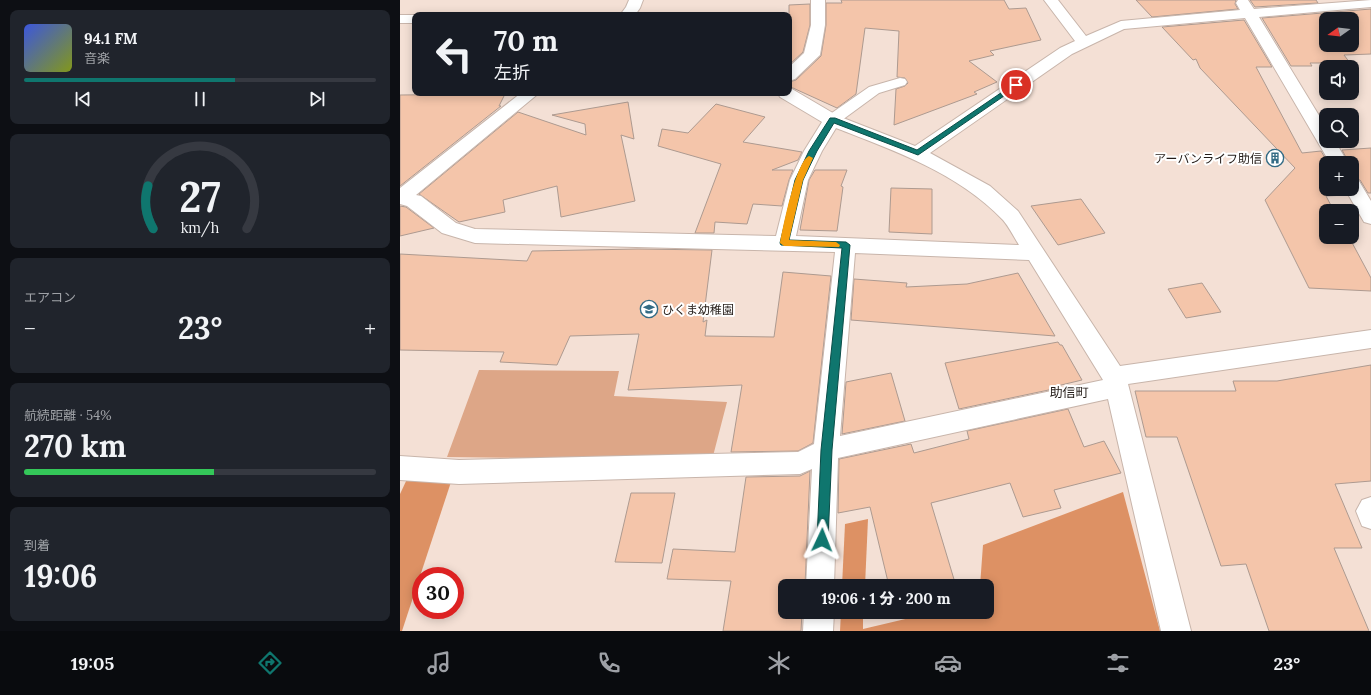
<!DOCTYPE html>
<html lang="ja">
<meta charset="utf-8">
<style>
:root{--surface:#171b24;--page:#20242c;--text:#f1f3f6;--muted:#9ea1a6;--line:#363941;--accent:#0f766e}
body{margin:0;font-family:Lora,"Noto Sans JP",serif;background:var(--page);color:var(--text);height:100vh;display:flex;flex-direction:column;font-size:15px;white-space:nowrap}
*{box-sizing:border-box;margin:0}
p{font-size:13px;color:var(--muted)}
.icon{flex:none;width:22px;height:22px;fill:none;stroke:currentColor;stroke-width:2;stroke-linecap:round;stroke-linejoin:round}
.map{position:relative;flex:1;overflow:hidden}
.details{display:flex;flex-direction:column;gap:10px;padding:10px;background:#0d0f14;width:400px}
.details>*{flex:none}
.top-card{position:absolute;left:12px;top:12px;width:380px;height:84px;border-radius:8px;box-shadow:0 2px 10px #0003;background:#171b24;color:var(--text);overflow:hidden}
.needle{width:26px;rotate:256deg}
.tools{position:absolute;left:919px;top:12px;display:grid;gap:8px}
.tools a{display:grid;place-items:center;width:40px;height:40px;border-radius:8px;background:var(--surface);box-shadow:0 2px 10px #0003;font-size:20px}
.speed{position:absolute;left:12px;top:567px;display:flex;gap:8px;font-size:20px;font-weight:700;text-align:center}
.speed>*{display:grid;place-content:center;width:52px;height:52px;border-radius:50%;background:var(--surface);box-shadow:0 2px 10px #0003;line-height:1}
.speed .limit{border:6px solid #d22;background:#fff;color:#111}
.pin{position:absolute;display:grid;place-items:center;width:34px;height:34px;color:#fff;margin:-17px;border:2px solid #fff;border-radius:50%;box-shadow:0 1px 4px #0007}
.me{position:absolute;width:44px;margin:-22px;rotate:2deg;stroke-linejoin:round;filter:drop-shadow(0 0 3px #0008)}
.turn{display:flex;align-items:center;gap:14px;height:84px;padding:0 16px;font-size:18px}
.turn .icon{width:52px;height:52px;stroke-width:2.5}
.turn b{display:block;font-size:28px;line-height:34px}
.big{font-size:30px;font-weight:800;line-height:1.1}
.details .tile{flex:1;display:flex;flex-direction:column;justify-content:center;gap:6px;min-width:0;padding:0 14px;border-radius:8px;background:var(--page)}
.details .dial{align-items:center;gap:0}
.dial svg{height:104px;overflow:visible;fill:none;stroke:var(--line);stroke-width:7;stroke-linecap:round;text-anchor:middle}
.dial text{fill:var(--text);stroke:none}
.song{display:flex;align-items:center;gap:12px}
.cover{width:48px;height:48px;border-radius:6px;background:linear-gradient(135deg,hsl(230 70% 55%),hsl(70 70% 35%))}
.played{height:4px;border-radius:2px;background:linear-gradient(90deg,var(--accent) 60%,var(--line) 60%)}
.keys{display:flex;justify-content:space-around;direction:ltr}
.heat{display:flex;justify-content:space-between;align-items:center;font-size:22px;direction:ltr}
.charge{height:6px;border-radius:3px;background:linear-gradient(90deg,#34c759 54%,var(--line) 0)}
.trip{position:absolute;left:378px;top:579px;width:216px;height:40px;border-radius:8px;background:var(--surface);box-shadow:0 2px 10px #0003;font-weight:800;line-height:40px;text-align:center}
.tab-bar{display:flex;height:64px;justify-content:space-around;align-items:center;background:#090b0e;color:var(--muted)}
.tab-bar .icon{width:28px;height:28px}
.tab-bar .current{color:var(--accent)}
.tab-bar b{font-size:18px;color:var(--text)}
main{display:flex;flex:1;min-height:0}
.map>svg:first-child{display:block}
.green{fill:#dda687}
.forest{fill:#dd9164}
.building{fill:#f4c5aa;stroke:#ad9a90;fill-rule:evenodd}
.lines{fill:none;stroke-linecap:round;stroke-linejoin:round}
.lane-casing{stroke:#c8b5ab;stroke-width:2}
.street-casing{stroke:#c8b5ab;stroke-width:2}
.lane{fill:#fff;fill-rule:evenodd}
.street{fill:#fff;fill-rule:evenodd}
.route{fill:#0f766e;stroke:#0a4d48}
.slow{fill:#f59e0b}
.labels{text-anchor:middle;dominant-baseline:central;stroke-width:4;stroke-linejoin:round;paint-order:stroke}
.poi-label{font-size:12px;fill:#241d19;stroke:#fff;text-anchor:end}
.neighbourhood-label{font-size:13px;fill:#241d19;stroke:#fff}
</style>
<main>
<section class="details">
<div class="tile">
<div class="song"><i class="cover"></i><div><b>94.1 FM</b><p>音楽</p></div></div>
<div class="played"></div>
<div class="keys"><svg class="icon" aria-label="previous" viewBox="0 0 24 24"><path d="M18 5L8 12l10 7zM5 5v14"/></svg><svg class="icon" aria-label="pause" viewBox="0 0 24 24"><path d="M8 5v14M16 5v14"/></svg><svg class="icon" aria-label="next" viewBox="0 0 24 24"><path d="M6 5l10 7-10 7zM19 5v14"/></svg></div>
</div>
<div class="tile dial"><svg viewBox="0 0 100 80">
<path d="M14 69A42 42 0 1 1 86 69"/>
<path d="M14 69A42 42 0 0 1 10 36" stroke="#0f766e"/>
<text x="50" y="56" font-size="32" font-weight="700">27</text>
<text x="50" y="72" font-size="11">km/h</text>
</svg></div>
<div class="tile"><p>エアコン</p>
<div class="heat"><a>−</a><b class="big">23°</b><a>+</a></div>
</div>
<div class="tile"><p>航続距離 · 54%</p><b class="big">270 km</b><div class="charge"></div></div>
<div class="tile"><p>到着</p><b class="big">19:06</b></div>
</section>
<div class="map">
<svg width="971" height="631" viewBox="0 0 971 631">
<rect width="100%" height="100%" fill="#f4e0d5"/>
<!-- green -->
<path class="green" d="M79,370l140,1 -5,25 113,6 -15,58 -265,-3z"/>
<!-- forest -->
<g class="forest">
<path d="M8,477l43,5 -49,149h-2v-137z"/>
<path d="M723,492l37,139h-320l1,-19h22v17l72,-17h52v-26h-7l3,-41z"/>
<path d="M468,519l-3,67h-23l3,-62z"/>
</g>
<!-- building -->
<g class="building">
<path d="M441,0h163l5,9 17,-1 15,32 -51,11 4,4 -25,6 28,21 -23,10 3,2 -83,31 2,-36 9,-3 3,-3 -3,-5 -8,-1 2,-46 -34,-3 -9,66 -19,14 -44,-20h-4v-6l7,-2 25,-24 5,-31v-22h16z"/>
<path d="M736,0h100l-1,4 3,5 -86,8z"/>
<path d="M850,0h66l2,3 -63,4z"/>
<path d="M410,4v21l-7,27 -14,13v-60z"/>
<path d="M971,9v45l-27,1 6,8h-40l2,3h-21l-29,-48zM926,19h26v26h-26z"/>
<path d="M844,20l28,47h-16l46,86 19,-2 7,12h-2v26h18l3,6 -21,1 8,15h-8v26h23l22,41v13l-62,-3 -44,-88 30,-32 -95,-100 -4,-9 -3,1 -31,-33z"/>
<path d="M105,94l-6,12h2l-101,80v-91z"/>
<path d="M228,102l6,37 -13,-4 14,66 -74,16 -4,-31 -54,14 2,12 -46,10 -40,-28 99,-82 68,23 -1,-11 -33,-9z"/>
<path d="M316,104l49,13 -22,25 59,10 -4,8 -26,10h21l-4,10 -7,26 -29,-2 -6,20 -32,-2 -1,11h-19l26,-69 -63,-18 4,-17 26,4z"/>
<path d="M971,148v45h-3l-8,-13 -8,-2v-15h-3l-7,-13z"/>
<path d="M415,170h32l-6,16 2,1 -6,44 -37,-1 9,-50z"/>
<path d="M491,188l41,1v45l-43,-2z"/>
<path d="M681,199l24,34 -47,12 -27,-39z"/>
<path d="M0,206l6,1 28,21 -34,8z"/>
<path d="M238,249l74,1 -9,72 4,-2 -2,16 69,1 9,-65 48,4 -18,167 -15,8 -67,1 11,-67 -114,5 11,-56 -69,2 -13,29 -57,-3 4,-10 -104,-2v-96l127,7 5,-10z"/>
<path d="M618,273l37,63 -204,-16 3,-41 53,4 -1,4 61,-3z"/>
<path d="M802,283l19,29 -35,6 -18,-29z"/>
<path d="M658,342l2,3h2l20,35 -25,6 1,2 -99,21 -14,-46z"/>
<path d="M971,365v116l-36,3 27,64h-28l35,83h-100l-23,-67 -25,2 -44,-129h-31l-11,-46h101l-3,-10h44z"/>
<path d="M491,373l14,48 -63,13 4,-52z"/>
<path d="M668,409l16,38 20,-6 17,32 -67,17 7,18 -38,9 -13,-34 -79,20 25,83h-67l-19,-79 -32,6 1,-54 72,-15 3,9 55,-14 -2,-8z"/>
<path d="M410,471l-5,115h-20v26h17l-1,19h-78l8,-50 -64,-2 6,-30 62,3 11,-75 54,-1z"/>
<path d="M231,493h44l-13,70 -47,-1z"/>
</g>
<g class="lines">
<defs>
<g id="lane">
<path d="M500,78l5,1 2,3 -2,3 -26,8 -41,30 -6,2 -6,-2 -2,-3 2,-3 43,-30z"/>
<path d="M971,497v32l-9,-3 -6,-15 6,-11z"/>
</g>
<g id="street">
<path d="M229,0h14l-3,8 -5,7h-15l6,-8z"/>
<path d="M411,0h14v25l-5,30 -25,24 -6,2v-14l15,-14 7,-28z"/>
<path d="M644,0h14l28,36 35,-15 119,-11 -4,-7 2,-3h10l6,9 117,-9v7l-112,10 67,110v14h9l13,22h-18l-85,-145 -121,11 -52,25 -142,99 60,33 28,25 102,155 251,-36v18l-243,36 63,247h-30l-53,-232 -270,59 -4,128h-28l6,-117 -12,5 -341,10 -59,-4v-24l59,4 339,-8 16,-8 21,-192 -360,-9 -33,-10 -35,-27 -7,-2v-16l121,-95h18l-123,102 5,1 35,27 19,6 301,7 14,-56 14,-29 18,-29 -42,-25 -2,-4h11v-4h3l46,27 77,30 145,-98 15,-7zM436,128c59,23 122,45 167,92 6,7 11,17 16,25l-223,-9 12,-56 14,-29zM455,253l174,7 74,120 -263,56z"/>
<path d="M0,15h17h-2v8h-15z"/>
<path d="M952,179l7,2 12,20v23l-7,-2 -19,-33h7z"/>
<path d="M404,612h30l-1,19h-30z"/>
</g>
</defs>
<!-- lane casing -->
<use href="#lane" class="lane-casing"/>
<!-- street casing -->
<use href="#street" class="street-casing"/>
<!-- lane -->
<use href="#lane" class="lane"/>
<!-- street -->
<use href="#street" class="street"/>
</g>
<!-- route -->
<path class="route" d="M614,84l6,1 -102,70 -84,-32 -17,28 -14,29 -14,60 57,2 4,3 -18,205 -4,90 -2,4 -4,2 -4,-2 -1,-4 4,-90 21,-202 -61,-3 -1,-2 15,-63 14,-29 21,-33h5l82,32z"/>
<!-- slow -->
<path class="slow" d="M409,156l4,2 -10,22 -14,60 47,2 4,3 -1,2 -55,-1 -4,-3c3,-16 16,-82 29,-87z"/>
<!-- icons -->
<defs>
<symbol id="building-ring" viewBox="-11 -11 22 22"><circle r="9.5" fill="#fff" stroke="#336b85" stroke-width="1.5"/><path d="M-4-6H4V6H1V3H-1V6H-4ZM-2.5-4.3h1.7v1.8h-1.7ZM.8-4.3h1.7v1.8H.8ZM-2.5-1h1.7V.8h-1.7ZM.8-1h1.7V.8H.8Z" fill="#336b85"/></symbol>
<symbol id="school-ring" viewBox="-11 -11 22 22"><circle r="9.5" fill="#fff" stroke="#336b85" stroke-width="1.5"/><path d="M0-5L7-2L0 1L-7-2ZM-4 1L0 2.5L4 1V4Q0 6-4 4Z" fill="#336b85"/></symbol>
</defs>
<g fill-rule="evenodd">
<use href="#building-ring" x="865" y="148" width="20" height="20"/>
<use href="#school-ring" x="239" y="299" width="20" height="20"/>
</g>
<g class="labels">
<!-- poi labels -->
<g class="poi-label">
<text x="862" y="158">アーバンライフ助信</text>
<text x="262" y="309" text-anchor="start">ひくま幼稚園</text>
</g>
<!-- neighbourhood labels -->
<g class="neighbourhood-label">
<text x="669" y="392">助信町</text>
</g>
</g>
</svg>
<div class="tools">
<a><svg class="needle" viewBox="-14 -14 28 28"><path d="M0-13l5 13h-10z" fill="#e53935"/><path d="M0 13l5-13h-10z" fill="#9ea1a6"/></svg></a>
<a><svg class="icon" aria-label="sound" viewBox="0 0 24 24"><path d="M4 9h4l5-4v14l-5-4H4zM17 9q2 3 0 6"/></svg></a>
<a><svg class="icon" aria-label="search" viewBox="0 0 24 24"><circle cx="10" cy="10" r="6"/><path d="M15 15l6 6"/></svg></a>
<a>+</a>
<a>−</a>
</div>
<div class="speed"><div class="limit">30</div></div>
<div class="pin" style="left:616px;top:85px;background:#d93025"><svg class="icon" aria-label="arrive" viewBox="0 0 24 24"><path d="M6 21V4h12l-3 4 3 4H6"/></svg></div>
<svg class="me" style="left:422px;top:540px" viewBox="-20 -20 40 40"><path d="M0-17L14 15 0 8-14 15z" fill="#0f766e" stroke="#fff" stroke-width="4"/></svg>
<div class="trip">19:06 · 1 分 · 200 m</div>
<div class="top-card">
<div class="turn"><svg class="icon" aria-label="left" viewBox="0 0 24 24"><path d="M17 20v-9H6M10 6l-5 5 5 5"/></svg><div><b>70 m</b>左折</div></div>
</div>
</div>
</main>
<nav class="tab-bar">
<b>19:05</b>
<svg class="icon current" aria-label="directions" viewBox="0 0 24 24"><path d="M12 3l9 9-9 9-9-9zM9 14v-3h6M13 9l2 2-2 2"/></svg>
<svg class="icon" aria-label="music" viewBox="0 0 24 24"><path d="M9 18V5l10-2v13"/><circle cx="6" cy="18" r="3"/><circle cx="16" cy="16" r="3"/></svg>
<svg class="icon" aria-label="phone" viewBox="0 0 24 24"><path d="M5 4h4l2 5-3 2q2 4 5 5l2-3 5 2v4C11 20 4 13 5 4z"/></svg>
<svg class="icon" aria-label="climate" viewBox="0 0 24 24"><path d="M12 3v18M4 7l16 10M4 17L20 7"/></svg>
<svg class="icon" aria-label="car" viewBox="0 0 24 24"><path d="M5 17H2v-5l4-1 3-4h7l3 4 3 1v5h-3M9 17h6M6 11h13"/><circle cx="7" cy="17" r="2"/><circle cx="17" cy="17" r="2"/></svg>
<svg class="icon" aria-label="filters" viewBox="0 0 24 24"><path d="M4 7h16M4 17h16"/><circle cx="9" cy="7" r="2"/><circle cx="15" cy="17" r="2"/></svg>
<b>23°</b>
</nav>
